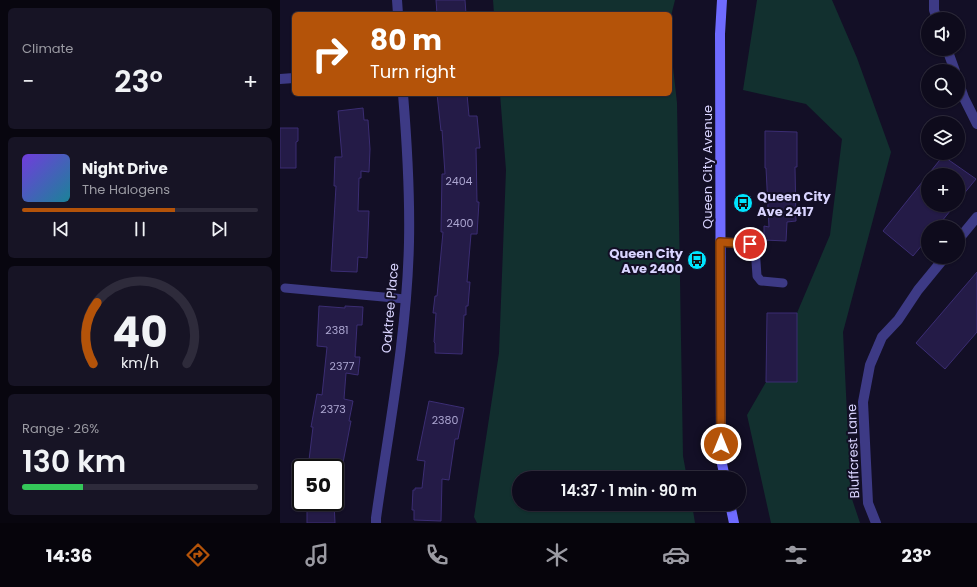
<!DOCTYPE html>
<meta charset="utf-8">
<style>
:root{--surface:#0e0b1c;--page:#171425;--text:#f1f3f6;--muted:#9b9ba3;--line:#2e2b3b;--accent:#b45309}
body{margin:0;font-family:Poppins,sans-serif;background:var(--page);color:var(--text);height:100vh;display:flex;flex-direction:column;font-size:15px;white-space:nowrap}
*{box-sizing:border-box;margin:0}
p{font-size:13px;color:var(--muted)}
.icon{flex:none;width:22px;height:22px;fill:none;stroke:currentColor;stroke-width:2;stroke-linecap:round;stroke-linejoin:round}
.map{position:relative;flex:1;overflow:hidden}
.panel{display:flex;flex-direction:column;gap:8px;padding:8px;background:#08060f;width:280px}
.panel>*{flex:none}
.hud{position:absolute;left:12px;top:12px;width:380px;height:84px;border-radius:6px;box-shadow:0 1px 3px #0004,0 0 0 1px var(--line);background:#b45309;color:#fff;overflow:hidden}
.fabs{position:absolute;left:641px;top:12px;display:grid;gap:8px}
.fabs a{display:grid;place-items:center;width:44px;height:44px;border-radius:50%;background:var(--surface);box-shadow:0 1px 3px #0004,0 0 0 1px var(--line);font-size:20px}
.speed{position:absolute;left:12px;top:459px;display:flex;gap:8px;font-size:20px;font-weight:700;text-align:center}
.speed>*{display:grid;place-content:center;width:52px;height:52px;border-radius:50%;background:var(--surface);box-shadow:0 1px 3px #0004,0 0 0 1px var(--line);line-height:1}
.speed .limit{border:2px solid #111;border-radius:6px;background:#fff;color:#111}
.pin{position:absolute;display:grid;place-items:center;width:34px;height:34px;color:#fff;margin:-17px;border:2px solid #fff;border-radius:50%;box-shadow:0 1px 4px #0007}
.me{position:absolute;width:44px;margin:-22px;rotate:0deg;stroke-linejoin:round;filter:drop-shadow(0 0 3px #0008)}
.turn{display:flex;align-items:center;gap:14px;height:84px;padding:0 12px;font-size:18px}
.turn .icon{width:52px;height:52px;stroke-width:2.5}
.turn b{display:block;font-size:28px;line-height:34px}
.big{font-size:30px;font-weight:600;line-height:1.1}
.panel .tile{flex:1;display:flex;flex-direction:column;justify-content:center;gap:6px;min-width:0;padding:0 14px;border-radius:6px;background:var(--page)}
.panel .dial{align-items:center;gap:0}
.dial svg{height:104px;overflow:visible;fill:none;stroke:var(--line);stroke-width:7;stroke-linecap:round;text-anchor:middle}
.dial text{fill:var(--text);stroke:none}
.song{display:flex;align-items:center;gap:12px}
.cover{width:48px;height:48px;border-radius:6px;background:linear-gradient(135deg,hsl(260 70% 55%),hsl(190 70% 35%))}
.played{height:4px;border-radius:2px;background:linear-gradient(90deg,var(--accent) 65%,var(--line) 65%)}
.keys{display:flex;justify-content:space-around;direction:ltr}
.heat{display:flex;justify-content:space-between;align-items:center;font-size:22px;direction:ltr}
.charge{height:6px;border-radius:3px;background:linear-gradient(90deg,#34c759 26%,var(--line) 0)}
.trip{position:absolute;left:232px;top:471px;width:234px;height:40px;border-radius:20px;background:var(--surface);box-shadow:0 1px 3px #0004,0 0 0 1px var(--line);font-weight:600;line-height:40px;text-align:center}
.dock{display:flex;height:64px;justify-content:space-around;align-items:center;background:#06040b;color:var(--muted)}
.dock .icon{width:28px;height:28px}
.dock .selected{color:var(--accent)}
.dock b{font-size:18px;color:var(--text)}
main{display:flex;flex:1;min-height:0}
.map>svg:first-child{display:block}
.green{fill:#12302f}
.building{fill:#241b47;stroke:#3b2d73}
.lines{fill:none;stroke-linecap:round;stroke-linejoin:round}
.service{stroke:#3d3a85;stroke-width:9}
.minor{stroke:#3d3a85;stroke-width:10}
.secondary{stroke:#6f6bff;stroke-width:10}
.route-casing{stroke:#753606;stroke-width:10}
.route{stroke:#b45309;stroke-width:7}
.labels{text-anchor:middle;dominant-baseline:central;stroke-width:4;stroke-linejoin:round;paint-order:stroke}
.number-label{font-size:11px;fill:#aca6d1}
.street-label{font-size:13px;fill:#d9d4ff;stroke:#130f26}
.poi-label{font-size:13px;font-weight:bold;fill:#d9d4ff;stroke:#130f26;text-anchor:start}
</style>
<main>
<section class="panel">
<div class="tile"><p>Climate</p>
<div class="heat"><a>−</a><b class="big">23°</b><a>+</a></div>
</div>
<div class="tile">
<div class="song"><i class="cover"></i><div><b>Night Drive</b><p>The Halogens</p></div></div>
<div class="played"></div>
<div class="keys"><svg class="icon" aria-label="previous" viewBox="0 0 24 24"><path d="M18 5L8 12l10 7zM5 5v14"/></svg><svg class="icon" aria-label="pause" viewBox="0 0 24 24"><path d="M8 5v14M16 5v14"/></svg><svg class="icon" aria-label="next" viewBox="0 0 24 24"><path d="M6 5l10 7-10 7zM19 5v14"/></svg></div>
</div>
<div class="tile dial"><svg viewBox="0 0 100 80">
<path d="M14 69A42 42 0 1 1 86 69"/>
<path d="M14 69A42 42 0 0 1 17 22" stroke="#b45309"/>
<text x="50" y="56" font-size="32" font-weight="700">40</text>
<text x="50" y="72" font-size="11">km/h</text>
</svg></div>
<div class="tile"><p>Range · 26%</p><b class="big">130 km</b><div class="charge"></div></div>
</section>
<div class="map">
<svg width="697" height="523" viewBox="0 0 697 523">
<rect width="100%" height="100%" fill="#130f26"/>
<!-- green -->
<g class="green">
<path d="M213,0h182l-5,20v-6h-176z"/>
<path d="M477,0h75l25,58 34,94 -48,180 8,164 9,27h-89l-24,-108 19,-33h31v-69l33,-78 12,-96 -36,-35 -63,-14z"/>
<path d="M390,40l7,63 6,353 4,22h-168v26h173l3,19h-218l-3,-6 25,-164 7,-183 -6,-76h170z"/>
</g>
<!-- building -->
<g class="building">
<path d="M156,0h29l1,14h-29z"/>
<path d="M157,94h30l2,22h8l3,32h-4l1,54h2l-2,32h-6l-4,48h3l-2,24h-2v9h-2l-2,39 -27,-1v-10l-1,-1 2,-29h-3l2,-17h2l6,-64h-2l1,-58h3l-3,-44 -1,1z"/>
<path d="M83,108l1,12h4l2,29 -1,23 -8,-1v7h-2l-1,33h11l-2,47 -9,-1 -1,15 -26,-1 5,-85h-2l1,-29h7l-4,-46z"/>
<path d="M0,128h18v13l-2,1v26h-16z"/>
<path d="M485,131l32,1v35h-2l1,54 -9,1 -1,19 -22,-1v-14l5,1 -3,-59h-1z"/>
<path d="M663,156l33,23 -18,22v-26h-30v30h27l-18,22h-9v11l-15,18 -30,-25z"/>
<path d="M697,272v60l-32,37 -29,-26z"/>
<path d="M39,306l26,2v-2l18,1 -1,18h-5l-2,32h5l-2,18 -12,-2 -2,26 9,2 -4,20h2l-9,47h-30v-8h-3l4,-33h-2l6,-33 5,1 5,-48 -10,-1z"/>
<path d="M487,313h30v69h-31z"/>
<path d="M149,401l35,7 -6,31h-3l-6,41 -7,-1 -1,42 -27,-1v-10h-2l1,-20h2v-2h7l3,-27 -8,-1z"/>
<path d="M27,502h27l1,21h-28z"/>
</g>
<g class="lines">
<!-- service -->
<g class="service">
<path d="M440,242l30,1 5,4 2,29 4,5 22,2"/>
<path d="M5,288l120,11"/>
</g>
<!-- minor -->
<g class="minor">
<path d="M117,0l1,14"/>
<path d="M654,0v10l3,9"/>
<path d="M667,49l8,22"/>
<path d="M0,79l14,-1"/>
<path d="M678,81l6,17 13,26"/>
<path d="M678,240l19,-23"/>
<path d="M96,523v-5c13,-91 31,-183 33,-276 1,-49 -2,-99 -6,-148"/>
<path d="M596,523l-8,-20 -5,-101 7,-37 12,-28 16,-17 20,-30 27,-33"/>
</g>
<!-- secondary -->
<g class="secondary">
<path d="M442,0l-2,34 1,425 4,19"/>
<path d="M450,504l4,19"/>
</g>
</g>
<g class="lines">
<defs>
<path id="route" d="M441,444l-1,-202 30,2"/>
</defs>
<!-- route casing -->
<use href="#route" class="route-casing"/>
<!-- route -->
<use href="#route" class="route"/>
</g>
<!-- icons -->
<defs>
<symbol id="bus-disc" viewBox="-11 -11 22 22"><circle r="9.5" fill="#00e5ff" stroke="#130f26"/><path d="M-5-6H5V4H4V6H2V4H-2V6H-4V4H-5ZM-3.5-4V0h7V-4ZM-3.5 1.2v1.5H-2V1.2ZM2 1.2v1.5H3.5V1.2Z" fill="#111"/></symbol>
</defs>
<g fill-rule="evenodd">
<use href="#bus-disc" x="452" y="192" width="22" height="22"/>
<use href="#bus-disc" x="406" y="249" width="22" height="22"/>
</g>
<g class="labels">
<!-- number labels -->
<g class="number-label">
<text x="179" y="181">2404</text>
<text x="180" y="223">2400</text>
<text x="57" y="330">2381</text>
<text x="62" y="366">2377</text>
<text x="53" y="409">2373</text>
<text x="165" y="420">2380</text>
</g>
<!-- street labels -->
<g class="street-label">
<text transform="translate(427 167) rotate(-90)">Queen City Avenue</text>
<text transform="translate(110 308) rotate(-85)">Oaktree Place</text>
<text transform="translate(573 451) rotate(-92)">Bluffcrest Lane</text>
</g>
<!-- poi labels -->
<g class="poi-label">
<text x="477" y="196">Queen City<tspan x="477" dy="15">Ave 2417</tspan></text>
<text x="403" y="253" text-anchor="end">Queen City<tspan x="403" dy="15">Ave 2400</tspan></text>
</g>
</g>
</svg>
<div class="fabs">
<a><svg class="icon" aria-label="sound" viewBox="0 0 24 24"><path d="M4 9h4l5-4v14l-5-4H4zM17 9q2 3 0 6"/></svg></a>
<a><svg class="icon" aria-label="search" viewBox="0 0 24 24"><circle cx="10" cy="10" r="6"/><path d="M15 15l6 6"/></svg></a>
<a><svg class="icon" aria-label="layers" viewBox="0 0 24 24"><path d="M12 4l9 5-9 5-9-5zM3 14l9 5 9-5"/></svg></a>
<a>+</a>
<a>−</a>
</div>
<div class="speed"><div class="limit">50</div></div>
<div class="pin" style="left:470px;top:244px;background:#d93025"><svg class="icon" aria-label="arrive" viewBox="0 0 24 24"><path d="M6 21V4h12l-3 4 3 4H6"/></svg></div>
<svg class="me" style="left:441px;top:444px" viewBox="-20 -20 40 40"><circle r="17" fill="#b45309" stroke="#fff" stroke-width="3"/><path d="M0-11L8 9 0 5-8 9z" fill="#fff"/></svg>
<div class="trip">14:37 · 1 min · 90 m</div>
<div class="hud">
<div class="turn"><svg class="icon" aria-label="right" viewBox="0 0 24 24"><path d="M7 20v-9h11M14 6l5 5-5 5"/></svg><div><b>80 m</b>Turn right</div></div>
</div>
</div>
</main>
<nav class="dock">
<b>14:36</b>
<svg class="icon selected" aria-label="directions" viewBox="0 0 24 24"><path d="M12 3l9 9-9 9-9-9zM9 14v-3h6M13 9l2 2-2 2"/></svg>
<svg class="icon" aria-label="music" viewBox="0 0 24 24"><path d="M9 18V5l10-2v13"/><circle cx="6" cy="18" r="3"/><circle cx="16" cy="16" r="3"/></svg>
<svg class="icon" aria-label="phone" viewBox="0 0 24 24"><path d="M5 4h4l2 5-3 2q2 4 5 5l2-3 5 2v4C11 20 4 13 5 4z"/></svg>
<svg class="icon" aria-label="climate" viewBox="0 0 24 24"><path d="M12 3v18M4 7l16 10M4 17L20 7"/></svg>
<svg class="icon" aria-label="car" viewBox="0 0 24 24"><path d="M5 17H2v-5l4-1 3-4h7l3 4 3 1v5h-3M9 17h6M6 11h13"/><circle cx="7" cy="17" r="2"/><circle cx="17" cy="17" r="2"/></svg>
<svg class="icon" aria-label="filters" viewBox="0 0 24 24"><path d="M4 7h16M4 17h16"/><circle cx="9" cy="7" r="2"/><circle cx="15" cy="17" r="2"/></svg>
<b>23°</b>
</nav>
